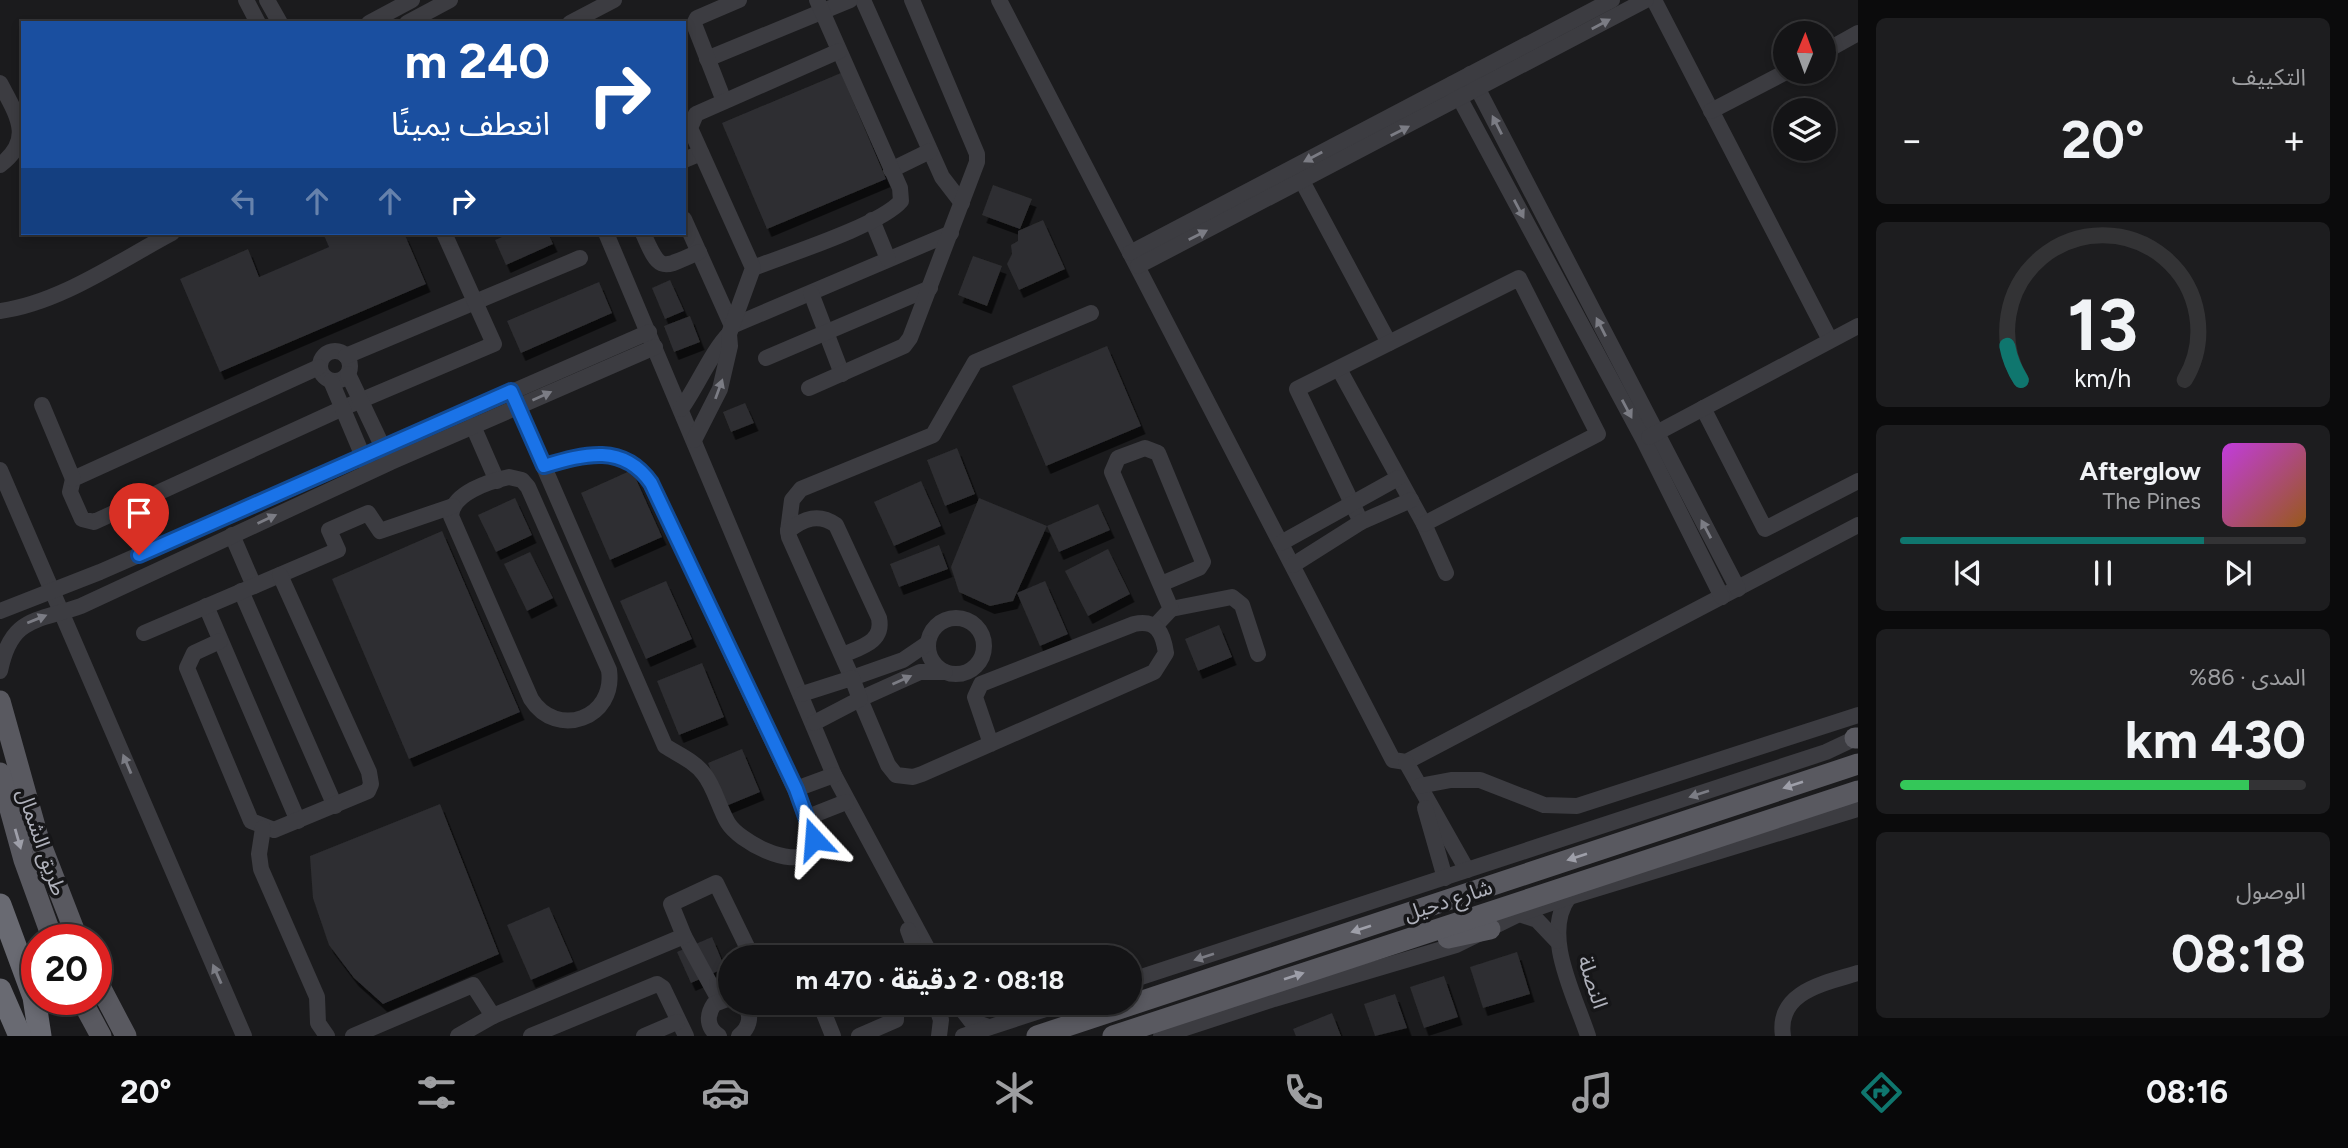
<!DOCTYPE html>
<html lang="ar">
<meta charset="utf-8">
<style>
:root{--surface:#141416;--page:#1d1d1f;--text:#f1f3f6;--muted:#9d9ea1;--line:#333335;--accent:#0f766e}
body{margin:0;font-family:Figtree,"Noto Sans Arabic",sans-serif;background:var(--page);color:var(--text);direction:rtl;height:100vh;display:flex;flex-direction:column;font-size:26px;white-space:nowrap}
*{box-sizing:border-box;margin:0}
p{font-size:23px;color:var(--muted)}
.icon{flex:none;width:38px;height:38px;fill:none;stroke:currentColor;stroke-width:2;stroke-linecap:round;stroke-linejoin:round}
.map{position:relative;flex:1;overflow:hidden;direction:ltr}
.sheet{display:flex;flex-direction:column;gap:18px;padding:18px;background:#0b0b0c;width:490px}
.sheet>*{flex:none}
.guide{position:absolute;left:21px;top:21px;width:665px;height:214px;border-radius:0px;box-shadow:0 4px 10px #0003,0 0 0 2px var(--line);direction:rtl;background:#1a4fa0;color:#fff;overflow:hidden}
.needle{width:46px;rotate:1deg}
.buttons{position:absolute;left:1773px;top:21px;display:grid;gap:14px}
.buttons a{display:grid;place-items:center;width:63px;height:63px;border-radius:50%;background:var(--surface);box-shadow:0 4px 10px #0003,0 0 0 2px var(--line);font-size:35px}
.speed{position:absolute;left:21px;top:924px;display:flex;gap:14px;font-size:35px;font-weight:700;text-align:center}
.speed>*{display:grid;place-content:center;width:91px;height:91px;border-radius:50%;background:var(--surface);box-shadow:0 4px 10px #0003,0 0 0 2px var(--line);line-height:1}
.speed .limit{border:10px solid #d22;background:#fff;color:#111}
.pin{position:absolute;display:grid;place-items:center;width:60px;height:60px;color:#fff;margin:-72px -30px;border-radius:50% 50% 50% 0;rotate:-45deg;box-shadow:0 0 7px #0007}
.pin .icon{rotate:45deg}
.me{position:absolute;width:77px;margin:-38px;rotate:341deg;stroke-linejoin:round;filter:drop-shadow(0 0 5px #0008)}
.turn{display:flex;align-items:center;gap:24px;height:147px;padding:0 21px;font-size:32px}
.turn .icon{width:91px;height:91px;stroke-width:2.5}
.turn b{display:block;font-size:49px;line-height:60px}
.lanes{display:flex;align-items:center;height:66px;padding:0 21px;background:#0003;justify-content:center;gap:35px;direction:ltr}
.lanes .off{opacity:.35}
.big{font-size:52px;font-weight:700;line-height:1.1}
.sheet .widget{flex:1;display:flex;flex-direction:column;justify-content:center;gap:10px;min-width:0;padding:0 24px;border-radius:10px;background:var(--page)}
.sheet .dial{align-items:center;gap:0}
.dial svg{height:182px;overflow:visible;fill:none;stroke:var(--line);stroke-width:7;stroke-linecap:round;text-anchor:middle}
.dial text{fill:var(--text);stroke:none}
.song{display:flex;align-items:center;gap:21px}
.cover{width:84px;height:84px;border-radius:10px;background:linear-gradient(135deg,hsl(290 70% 55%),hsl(30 70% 35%))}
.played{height:7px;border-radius:4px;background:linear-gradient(90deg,var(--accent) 75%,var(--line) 75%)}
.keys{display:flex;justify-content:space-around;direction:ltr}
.heat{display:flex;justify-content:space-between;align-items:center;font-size:38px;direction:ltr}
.charge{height:10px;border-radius:5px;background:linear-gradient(90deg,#34c759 86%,var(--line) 0)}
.trip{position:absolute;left:718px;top:945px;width:424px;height:70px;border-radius:35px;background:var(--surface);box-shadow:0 4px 10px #0003,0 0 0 2px var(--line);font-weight:700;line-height:70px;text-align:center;direction:rtl}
.tabs{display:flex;height:112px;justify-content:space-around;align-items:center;background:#080809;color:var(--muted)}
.tabs .icon{width:49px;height:49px}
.tabs .active{color:var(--accent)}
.tabs b{font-size:32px;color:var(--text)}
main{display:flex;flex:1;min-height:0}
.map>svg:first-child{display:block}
.building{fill:#2e2e31;filter:url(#shadow)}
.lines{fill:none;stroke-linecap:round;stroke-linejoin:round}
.minor{stroke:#3c3c41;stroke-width:16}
.major{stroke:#595960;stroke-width:21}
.highway{stroke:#696a72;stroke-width:23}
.oneway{fill:#7b7c84}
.oneway2{fill:#9e9fa9}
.route-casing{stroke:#114b97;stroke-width:18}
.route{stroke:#1a73e8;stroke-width:12}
.labels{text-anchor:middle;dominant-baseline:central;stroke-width:7;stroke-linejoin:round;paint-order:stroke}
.street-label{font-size:21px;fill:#afb1bb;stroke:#161618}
</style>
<main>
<section class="sheet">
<div class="widget"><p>التكييف</p>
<div class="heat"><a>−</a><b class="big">20°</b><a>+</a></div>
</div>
<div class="widget dial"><svg viewBox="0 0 100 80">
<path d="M14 69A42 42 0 1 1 86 69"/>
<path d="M14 69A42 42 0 0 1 8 54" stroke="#0f766e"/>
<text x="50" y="56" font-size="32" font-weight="700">13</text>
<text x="50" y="72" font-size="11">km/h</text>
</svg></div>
<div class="widget">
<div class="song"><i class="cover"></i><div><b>Afterglow</b><p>The Pines</p></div></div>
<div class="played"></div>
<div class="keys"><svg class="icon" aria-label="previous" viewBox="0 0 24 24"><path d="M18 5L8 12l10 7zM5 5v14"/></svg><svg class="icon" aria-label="pause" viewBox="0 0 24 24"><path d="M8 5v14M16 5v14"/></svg><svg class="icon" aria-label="next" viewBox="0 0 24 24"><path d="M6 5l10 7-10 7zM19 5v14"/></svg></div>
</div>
<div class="widget"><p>المدى · 86%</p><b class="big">430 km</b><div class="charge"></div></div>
<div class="widget"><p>الوصول</p><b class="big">08:18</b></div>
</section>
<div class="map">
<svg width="1858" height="1036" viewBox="0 0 1858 1036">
<defs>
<filter id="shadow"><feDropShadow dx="4.5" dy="8" stdDeviation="0" flood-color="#0009"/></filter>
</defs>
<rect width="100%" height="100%" fill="#1b1b1d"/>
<!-- building -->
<g class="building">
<path d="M841,73l45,106 -119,50 -45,-106z"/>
<path d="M993,185l39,14 -12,30 -38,-14z"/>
<path d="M1043,220l22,49 -46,21 -12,-26 5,-10 -1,-9 7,-4v-10z"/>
<path d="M323,233h81l22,51 -206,88 -40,-93 68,-30 11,28 70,-30z"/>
<path d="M512,233h36l5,11 -47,21 -11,-25z"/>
<path d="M973,256l29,10 -15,40 -29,-11z"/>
<path d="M670,280l14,31 -19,8 -13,-31z"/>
<path d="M599,282l13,31 -91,40 -14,-32z"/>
<path d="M690,316l10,26 -26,10 -10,-26z"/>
<path d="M1107,346l34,80 -95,40 -34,-80z"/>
<path d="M745,403l9,20 -23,9 -8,-20z"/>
<path d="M957,448l18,46 -30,12 -18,-46z"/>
<path d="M632,470l30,67 -52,23 -29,-67z"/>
<path d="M921,481l20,45 -47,20 -20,-44z"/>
<path d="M515,498l17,37 -36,17 -18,-37z"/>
<path d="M979,498l68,28 -34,75 -23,5 -31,-14 -8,-25z"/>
<path d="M1098,504l12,26 -51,22 -12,-26z"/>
<path d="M442,531l78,181 -111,47 -77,-180z"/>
<path d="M939,545l9,24 -49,18 -9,-23z"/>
<path d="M1108,549l22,45 -42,22 -23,-45z"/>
<path d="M530,552l23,46 -26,13 -23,-47z"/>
<path d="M666,581l26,58 -46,20 -26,-58z"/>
<path d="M1045,581l23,53 -28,12 -23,-53z"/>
<path d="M1219,625l13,32 -34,14 -13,-32z"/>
<path d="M702,663l22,54 -45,18 -22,-54z"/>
<path d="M742,749l18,43 -34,14 -18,-43z"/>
<path d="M440,804l59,150 -116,50 -29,-26 -25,-33 -16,-47 -3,-42z"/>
<path d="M549,907l24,55 -42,18 -24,-55z"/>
<path d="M712,937l13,31 -34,15 -14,-31z"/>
<path d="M1517,952l13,42 -47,14 -13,-41z"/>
<path d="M1444,976l14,41 -34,11 -14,-41z"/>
<path d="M1395,994l12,34 -32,8 -11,-32z"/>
<path d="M1332,1013l9,23h-45l-3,-7z"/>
</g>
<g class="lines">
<!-- minor -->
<g class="minor">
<path d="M246,0l12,23"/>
<path d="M267,0l13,23"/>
<path d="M863,0l79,177 20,26"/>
<path d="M999,0l394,760 13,2 452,-237"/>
<path d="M1654,0l176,340"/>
<path d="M369,23l43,-23"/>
<path d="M407,23l43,-23"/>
<path d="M570,23l44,-23"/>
<path d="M1824,52l34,-19"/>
<path d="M707,59l143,-59"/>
<path d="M1470,74l268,515"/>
<path d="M0,83c16,31 35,56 0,82"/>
<path d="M1452,84l191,355 79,158"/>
<path d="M724,101l-30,-77 3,-6 42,-18"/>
<path d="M1711,111l75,-39"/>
<path d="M684,160l17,-7"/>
<path d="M891,170l39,-19"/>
<path d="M1302,181l87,162"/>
<path d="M684,219l48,107 219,-93"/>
<path d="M872,220l16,39"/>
<path d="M606,233l228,542 98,182"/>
<path d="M643,233c17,40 18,36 56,19"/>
<path d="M1130,253l482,-253"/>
<path d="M1138,266l508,-266"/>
<path d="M753,268c33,-13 128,-43 148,-67l-1,-13 -83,-188"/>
<path d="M811,293l31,81"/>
<path d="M0,311c60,-8 119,-50 172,-78"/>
<circle cx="335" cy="366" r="15"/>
<path d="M346,356l234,-98"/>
<path d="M766,358l164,-70"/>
<path d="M319,367l-246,112 -3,13 12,27 12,3 249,-114 151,-64 -50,-111"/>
<path d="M1339,369l85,155 22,49"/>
<path d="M348,374l38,80"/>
<path d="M331,381l36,85"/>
<path d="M809,388l95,-42 6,-8 67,-176v-8l-65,-154"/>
<path d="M511,391l154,355c14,9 29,15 39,28 11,14 15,34 24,49 11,18 63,46 81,29 10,-9 2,-24 -1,-35l-157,-334c-28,-40 -67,-28 -107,-17"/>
<path d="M42,405l31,74"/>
<path d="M1703,408l62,121 93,-48"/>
<path d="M681,409c16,-22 31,-58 48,-75"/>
<path d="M473,426l24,55"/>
<path d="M1649,437l209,-111"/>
<path d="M694,440l26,-51 10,-43 -1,-12 24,-66 -63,-140 6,-14 143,-63"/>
<path d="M0,470l244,566"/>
<path d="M509,477l13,3 6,7 81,183c7,48 -52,70 -78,29l-80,-183c1,-23 39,-35 58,-39z"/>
<path d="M1361,522l-64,-133 222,-111 79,156 -174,90"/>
<path d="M788,531l4,-31 9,-11 132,-54 42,-73 116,-49"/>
<path d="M232,535l22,51"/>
<path d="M1281,543l117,-65"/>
<path d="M1293,565l68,-43 50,-22"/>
<path d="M241,591l94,215"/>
<path d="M206,606l92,215"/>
<path d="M1171,609l61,-12 10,8 16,49"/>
<path d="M0,611l100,-39 549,-240"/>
<circle cx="956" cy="646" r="28"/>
<path d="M1156,625l15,-16 -59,-137 6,-14 27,-10 13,5 45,109 -4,6 -38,16"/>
<path d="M144,633l194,-83 -9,-20 39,-17 12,18 73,-25"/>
<path d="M220,641l-26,12 -7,15 64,153 23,9 94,-39 3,-7 -2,-12 -89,-197"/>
<path d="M843,655c18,-8 41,-13 36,-37l-43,-93c-17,-12 -32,-7 -48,6l1,6 63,141 51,-18 25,-17"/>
<path d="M0,671c11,-54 35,-49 81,-65l310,-144 264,-115"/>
<path d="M945,672h-25l-60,27 28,66 8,10 17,2 9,-3 232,-102 12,-19c-3,-20 -9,-34 -32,-29l-153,60 -6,13 16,47"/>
<path d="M802,694l50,-16 8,21 -46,24"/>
<path d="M1406,762l61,108"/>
<path d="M1419,786l32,-6h29l64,25 33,1 281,-91"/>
<path d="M796,789l38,-14"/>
<path d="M1425,808l20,70"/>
<path d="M808,817l38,-15"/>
<path d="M263,828l-4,26 2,15 56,128 1,26 9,13"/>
<path d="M1569,897c-28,37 6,99 19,139"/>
<path d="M1519,914l18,6 20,21"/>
<path d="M908,930l10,27"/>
<path d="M684,936l35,64"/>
<path d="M1129,981l697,-229 32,-15"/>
<path d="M827,1003l-6,3 12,30"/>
<path d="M935,1003l6,17 -2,16"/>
<path d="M957,1003l14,18 18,6"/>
<path d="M493,1016l191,-80 -13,-32 45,-21 36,74"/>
<path d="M353,1036l120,-51 20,31 -35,20"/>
<path d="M531,1036l126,-52 6,4 23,48"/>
<path d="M644,1036l33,-14"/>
<path d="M719,1036c-12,-8 -13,-20 -5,-32l16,-6"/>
<path d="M739,1036c11,-9 14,-21 4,-33"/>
<path d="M859,1036l37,-16v-17"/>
<path d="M963,1036l101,-33"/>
<path d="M1161,1036l113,-37 182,-54 63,-31 50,-17 289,-88"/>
<path d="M1783,1036c-7,-45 43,-53 75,-63"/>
</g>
<!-- major -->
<g class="major">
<path d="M0,701l38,136 40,103"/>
<path d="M1855,738h3"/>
<path d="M0,773l24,87 29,80"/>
<path d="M1448,938l42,-9"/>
<path d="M96,979l30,57"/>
<path d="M81,999l20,37"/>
<path d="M1037,1036l821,-272"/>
<path d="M1113,1036l745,-245"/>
</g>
<!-- highway -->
<g class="highway">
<path d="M0,905l34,92 6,39"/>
<path d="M0,990l20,46"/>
</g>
</g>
<!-- one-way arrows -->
<defs><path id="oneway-solid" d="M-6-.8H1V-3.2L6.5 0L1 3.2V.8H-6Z" transform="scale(1.75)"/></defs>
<g class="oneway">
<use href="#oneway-solid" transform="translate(1601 24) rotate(-28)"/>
<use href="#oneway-solid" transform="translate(1497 125) rotate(-117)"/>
<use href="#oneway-solid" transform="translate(1400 131) rotate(-27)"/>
<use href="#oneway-solid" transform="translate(1313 157) rotate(152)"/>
<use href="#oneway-solid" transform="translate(1519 209) rotate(62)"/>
<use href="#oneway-solid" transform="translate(1198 235) rotate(-27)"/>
<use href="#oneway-solid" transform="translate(1601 327) rotate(-117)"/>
<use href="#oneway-solid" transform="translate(719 389) rotate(-70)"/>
<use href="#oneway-solid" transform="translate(542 396) rotate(-24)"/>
<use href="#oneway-solid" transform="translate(1627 409) rotate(62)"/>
<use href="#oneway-solid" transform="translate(267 519) rotate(-25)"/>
<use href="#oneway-solid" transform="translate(1706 529) rotate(-118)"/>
<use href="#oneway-solid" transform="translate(37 619) rotate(-22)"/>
<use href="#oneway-solid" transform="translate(902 680) rotate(-24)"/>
<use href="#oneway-solid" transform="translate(127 764) rotate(-113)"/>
<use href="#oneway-solid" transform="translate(1699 794) rotate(162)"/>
<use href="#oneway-solid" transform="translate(1204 957) rotate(162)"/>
<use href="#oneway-solid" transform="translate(217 974) rotate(-114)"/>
</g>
<g class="oneway2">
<use href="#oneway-solid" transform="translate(1793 785) rotate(162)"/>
<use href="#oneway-solid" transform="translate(18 839) rotate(74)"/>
<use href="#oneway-solid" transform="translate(1577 857) rotate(162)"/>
<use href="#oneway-solid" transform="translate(1361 929) rotate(162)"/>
<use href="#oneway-solid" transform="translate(1294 976) rotate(-18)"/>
</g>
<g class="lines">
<defs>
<path id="route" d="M139,555l372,-164 33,75c41,-12 79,-23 107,17l145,306 18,50"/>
</defs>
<!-- route casing -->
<use href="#route" class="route-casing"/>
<!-- route -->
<use href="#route" class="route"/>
</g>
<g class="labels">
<!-- street labels -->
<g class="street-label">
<text transform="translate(42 842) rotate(71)">طريق الشمال</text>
<text transform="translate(1448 900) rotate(-18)">شارع دحيل</text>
<text transform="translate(1593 982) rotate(72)">النصلة</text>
</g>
</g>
</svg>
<div class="buttons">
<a><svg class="needle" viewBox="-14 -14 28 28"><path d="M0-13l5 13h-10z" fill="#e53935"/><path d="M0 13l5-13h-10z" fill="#9d9ea1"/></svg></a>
<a><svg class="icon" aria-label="layers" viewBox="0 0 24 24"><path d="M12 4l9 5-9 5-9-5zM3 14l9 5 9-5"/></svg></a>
</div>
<div class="speed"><div class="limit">20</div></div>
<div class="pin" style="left:139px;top:555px;background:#d93025"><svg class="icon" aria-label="arrive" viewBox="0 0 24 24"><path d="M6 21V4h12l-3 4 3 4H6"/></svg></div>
<svg class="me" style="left:814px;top:839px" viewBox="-20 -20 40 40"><path d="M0-17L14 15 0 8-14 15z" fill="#1a73e8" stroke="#fff" stroke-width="4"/></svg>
<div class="trip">08:18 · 2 دقيقة · 470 m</div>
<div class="guide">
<div class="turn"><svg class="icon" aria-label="right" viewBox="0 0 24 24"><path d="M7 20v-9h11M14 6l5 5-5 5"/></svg><div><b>240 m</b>انعطف يمينًا</div></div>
<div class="lanes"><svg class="icon off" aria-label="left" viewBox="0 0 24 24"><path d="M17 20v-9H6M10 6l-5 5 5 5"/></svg><svg class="icon off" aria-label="ahead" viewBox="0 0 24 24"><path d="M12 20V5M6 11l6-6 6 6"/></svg><svg class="icon off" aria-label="ahead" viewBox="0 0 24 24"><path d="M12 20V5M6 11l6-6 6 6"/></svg><svg class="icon" aria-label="right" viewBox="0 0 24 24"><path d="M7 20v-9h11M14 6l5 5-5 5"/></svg></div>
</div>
</div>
</main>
<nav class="tabs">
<b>08:16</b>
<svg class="icon active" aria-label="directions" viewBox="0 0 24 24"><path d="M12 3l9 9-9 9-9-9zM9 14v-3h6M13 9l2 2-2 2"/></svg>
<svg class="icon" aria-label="music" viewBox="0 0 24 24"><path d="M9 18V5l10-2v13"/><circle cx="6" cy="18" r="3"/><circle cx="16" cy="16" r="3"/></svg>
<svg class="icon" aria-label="phone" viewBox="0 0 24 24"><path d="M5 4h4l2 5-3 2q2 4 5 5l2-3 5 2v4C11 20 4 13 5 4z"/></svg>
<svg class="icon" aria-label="climate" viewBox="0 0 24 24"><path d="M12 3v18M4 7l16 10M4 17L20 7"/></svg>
<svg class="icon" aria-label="car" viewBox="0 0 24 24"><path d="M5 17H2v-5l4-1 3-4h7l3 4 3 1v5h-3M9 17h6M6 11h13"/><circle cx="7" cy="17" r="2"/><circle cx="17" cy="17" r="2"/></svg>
<svg class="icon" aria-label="filters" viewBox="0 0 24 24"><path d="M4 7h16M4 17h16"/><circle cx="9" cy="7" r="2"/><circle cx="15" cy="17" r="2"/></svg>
<b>20°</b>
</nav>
